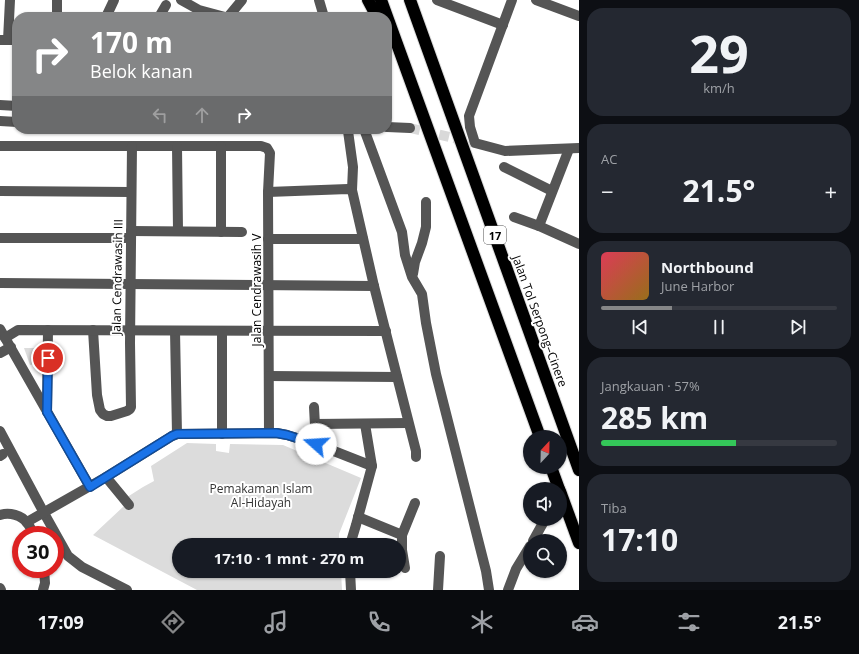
<!DOCTYPE html>
<html lang="id">
<meta charset="utf-8">
<style>
:root{--surface:#171b24;--page:#242831;--text:#f1f3f6;--muted:#9ea1a6;--line:#363941;--accent:#858687}
body{margin:0;font-family:"Open Sans",sans-serif;background:var(--page);color:var(--text);height:100vh;display:flex;flex-direction:column;font-size:15px;white-space:nowrap}
*{box-sizing:border-box;margin:0}
p{font-size:13px;color:var(--muted)}
.icon{flex:none;width:22px;height:22px;fill:none;stroke:currentColor;stroke-width:2;stroke-linecap:round;stroke-linejoin:round}
.map{position:relative;flex:1;overflow:hidden}
.panel{display:flex;flex-direction:column;gap:8px;padding:8px;background:#0d0f14;width:280px}
.panel>*{flex:none}
.banner{position:absolute;left:12px;top:12px;width:380px;height:122px;border-radius:16px;box-shadow:0 1px 3px #0004;background:#858687;color:#fff;overflow:hidden}
.needle{width:26px;rotate:22deg}
.buttons{position:absolute;left:523px;top:430px;display:grid;gap:8px}
.buttons a{display:grid;place-items:center;width:44px;height:44px;border-radius:50%;background:var(--surface);box-shadow:0 1px 3px #0004;font-size:20px}
.speed{position:absolute;left:12px;top:526px;display:flex;gap:8px;font-size:20px;font-weight:700;text-align:center}
.speed>*{display:grid;place-content:center;width:52px;height:52px;border-radius:50%;background:var(--surface);box-shadow:0 1px 3px #0004;line-height:1}
.speed .limit{border:6px solid #d22;background:#fff;color:#111}
.pin{position:absolute;display:grid;place-items:center;width:34px;height:34px;color:#fff;margin:-17px;border:2px solid #fff;border-radius:50%;box-shadow:0 1px 4px #0007}
.me{position:absolute;width:44px;margin:-22px;rotate:289deg;stroke-linejoin:round;filter:drop-shadow(0 0 3px #0008)}
.turn{display:flex;align-items:center;gap:14px;height:84px;padding:0 12px;font-size:18px}
.turn .icon{width:52px;height:52px;stroke-width:2.5}
.turn b{display:block;font-size:28px;line-height:34px}
.lanes{display:flex;align-items:center;height:38px;padding:0 12px;background:#0003;justify-content:center;gap:20px;direction:ltr}
.lanes .off{opacity:.35}
.big{font-size:30px;font-weight:700;line-height:1.1}
.panel .widget{flex:1;display:flex;flex-direction:column;justify-content:center;gap:6px;min-width:0;padding:0 14px;border-radius:16px;background:var(--page)}
.panel .dial{align-items:center;gap:0}
.dial b{font-size:52px;line-height:1}
.song{display:flex;align-items:center;gap:12px}
.cover{width:48px;height:48px;border-radius:6px;background:linear-gradient(135deg,hsl(350 70% 55%),hsl(40 70% 35%))}
.played{height:4px;border-radius:2px;background:linear-gradient(90deg,var(--accent) 30%,var(--line) 30%)}
.keys{display:flex;justify-content:space-around;direction:ltr}
.heat{display:flex;justify-content:space-between;align-items:center;font-size:22px;direction:ltr}
.charge{height:6px;border-radius:3px;background:linear-gradient(90deg,#34c759 57%,var(--line) 0)}
.trip{position:absolute;left:172px;top:538px;width:234px;height:40px;border-radius:20px;background:var(--surface);box-shadow:0 1px 3px #0004;font-weight:700;line-height:40px;text-align:center}
.tabs{display:flex;height:64px;justify-content:space-around;align-items:center;background:#090b0e;color:var(--muted)}
.tabs .icon{width:28px;height:28px}
.tabs .current{color:var(--accent)}
.tabs b{font-size:18px;color:var(--text)}
main{display:flex;flex:1;min-height:0}
.map>svg:first-child{display:block}
.green{fill:#dcdcdc}
.lines{fill:none;stroke-linecap:round;stroke-linejoin:round}
.minor-tunnel{stroke:#d9d9d9;stroke-width:10;stroke-dasharray:10 5;stroke-linecap:butt}
.highway-casing{stroke:#dbdbdb;stroke-width:14}
.minor{stroke:#555;stroke-width:10}
.highway{stroke:#000;stroke-width:12}
.route-casing{stroke:#114b97;stroke-width:10}
.route{stroke:#1a73e8;stroke-width:7}
.labels{text-anchor:middle;dominant-baseline:central;stroke-width:4;stroke-linejoin:round;paint-order:stroke}
.shield{fill:#fff;stroke:#4c4c4c;stroke-width:1}
.shield-label{font-size:11px;font-weight:bold;fill:#000}
.street-label{font-size:12px;fill:#000;stroke:#fff}
.park-label{font-size:12px;fill:#333;stroke:#fff}
</style>
<main>
<div class="map">
<svg width="579" height="590" viewBox="0 0 579 590">
<rect width="100%" height="100%" fill="#fff"/>
<!-- green -->
<g class="green">
<path d="M24,348h14v16l-8,1z"/>
<path d="M187,443l29,1v7l13,2 1,-9 53,1 78,33 -22,56v11h-160v26h162l1,19h-145l-104,-55 31,-29 -3,-5 22,-14 11,-6 -3,-15z"/>
</g>
<g class="lines">
<!-- minor-tunnel -->
<path class="minor-tunnel" d="M410,128l65,15"/>
<defs>
<g id="highway">
<path d="M368,0l9,17"/>
<path d="M381,0l159,437"/>
<path d="M410,0l169,470"/>
<path d="M551,467l8,22"/>
<path d="M560,491l19,52"/>
</g>
</defs>
<!-- highway casing -->
<use href="#highway" class="highway-casing"/>
<!-- minor -->
<g class="minor">
<path d="M181,0l18,10 26,7"/>
<path d="M319,0l5,17"/>
<path d="M437,0l66,25"/>
<path d="M512,0l-43,116 1,11 5,16 30,8 74,-3"/>
<path d="M536,0l43,16"/>
<path d="M57,17v-17"/>
<path d="M106,17l8,-17"/>
<path d="M159,17l7,-12"/>
<path d="M228,17l14,-17"/>
<path d="M0,40h17"/>
<path d="M8,40l2,-40"/>
<path d="M0,105l17,1"/>
<path d="M0,121l17,1"/>
<path d="M387,127l23,1"/>
<path d="M364,129l38,103 3,23 7,22 10,17 4,29 10,51 50,197 3,19"/>
<path d="M348,131l5,36 -1,23 22,96 42,165v6"/>
<path d="M0,146h261l6,2 3,5 -2,39 1,241"/>
<path d="M177,146l1,85"/>
<path d="M221,146v86"/>
<path d="M504,167l48,24"/>
<path d="M0,191l131,1"/>
<path d="M268,192l80,-3 4,1"/>
<path d="M514,217l25,9 40,18"/>
<path d="M539,226l30,-77"/>
<path d="M131,231l111,1"/>
<path d="M0,238h131"/>
<path d="M268,239h95"/>
<path d="M413,274l2,-12 7,-19 4,-16v-25"/>
<path d="M0,283l374,3"/>
<path d="M0,329l90,158"/>
<path d="M93,330l4,65 3,15 3,4 4,2h4l16,-5 3,-2 1,-2 -1,-64 2,-197"/>
<path d="M175,331l2,103"/>
<path d="M5,338l13,-8 368,1"/>
<path d="M0,353l11,-6"/>
<path d="M269,376l128,1"/>
<path d="M314,407l2,37"/>
<path d="M47,412l1,-82"/>
<path d="M316,424l92,-1"/>
<path d="M0,431l44,82 24,43 14,11 45,23"/>
<path d="M222,434v-103"/>
<path d="M0,456l3,-2"/>
<path d="M106,477l23,28"/>
<path d="M0,515c9,-3 22,0 27,8 3,3 5,8 7,12"/>
<path d="M358,517l44,18"/>
<path d="M27,522l79,-45 66,-41 5,-2 100,-1 10,2 29,9 56,22"/>
<path d="M533,541l10,-18"/>
<path d="M350,545l6,-20 16,-59 -7,-42"/>
<path d="M405,568l-3,-18v-15l13,-32"/>
<path d="M350,571l1,19"/>
<path d="M0,588l1,2"/>
<path d="M43,590l2,-7 -1,-14"/>
<path d="M438,590l2,-34"/>
<path d="M508,590l8,-21 14,-23"/>
</g>
<!-- highway -->
<use href="#highway" class="highway"/>
</g>
<g class="lines">
<defs>
<path id="route" d="M48,358l-1,54 43,75 82,-51 5,-2 99,-1 11,2 29,9"/>
</defs>
<!-- route casing -->
<use href="#route" class="route-casing"/>
<!-- route -->
<use href="#route" class="route"/>
</g>
<g class="labels">
<!-- shield labels -->
<rect class="shield" x="484" y="226" width="22" height="18" rx="3"/>
<g class="shield-label">
<text x="495" y="235">17</text>
</g>
<!-- street labels -->
<g class="street-label">
<text transform="translate(117 277) rotate(-89)">Jalan Cendrawasih III</text>
<text transform="translate(256 290) rotate(-90)">Jalan Cendrawasih V</text>
<text transform="translate(540 321) rotate(70)">Jalan Tol Serpong–Cinere</text>
</g>
<!-- park labels -->
<g class="park-label">
<text x="261" y="488">Pemakaman Islam<tspan x="261" dy="14">Al-Hidayah</tspan></text>
</g>
</g>
</svg>
<div class="buttons">
<a><svg class="needle" viewBox="-14 -14 28 28"><path d="M0-13l5 13h-10z" fill="#e53935"/><path d="M0 13l5-13h-10z" fill="#9ea1a6"/></svg></a>
<a><svg class="icon" aria-label="sound" viewBox="0 0 24 24"><path d="M4 9h4l5-4v14l-5-4H4zM17 9q2 3 0 6"/></svg></a>
<a><svg class="icon" aria-label="search" viewBox="0 0 24 24"><circle cx="10" cy="10" r="6"/><path d="M15 15l6 6"/></svg></a>
</div>
<div class="speed"><div class="limit">30</div></div>
<div class="pin" style="left:48px;top:358px;background:#d93025"><svg class="icon" aria-label="arrive" viewBox="0 0 24 24"><path d="M6 21V4h12l-3 4 3 4H6"/></svg></div>
<svg class="me" style="left:316px;top:444px" viewBox="-20 -20 40 40"><circle r="19" fill="#fff"/><path d="M0-13L10 11 0 6-10 11z" fill="#1a73e8"/></svg>
<div class="trip">17:10 · 1 mnt · 270 m</div>
<div class="banner">
<div class="turn"><svg class="icon" aria-label="right" viewBox="0 0 24 24"><path d="M7 20v-9h11M14 6l5 5-5 5"/></svg><div><b>170 m</b>Belok kanan</div></div>
<div class="lanes"><svg class="icon off" aria-label="left" viewBox="0 0 24 24"><path d="M17 20v-9H6M10 6l-5 5 5 5"/></svg><svg class="icon off" aria-label="ahead" viewBox="0 0 24 24"><path d="M12 20V5M6 11l6-6 6 6"/></svg><svg class="icon" aria-label="right" viewBox="0 0 24 24"><path d="M7 20v-9h11M14 6l5 5-5 5"/></svg></div>
</div>
</div>
<section class="panel">
<div class="widget dial"><b>29</b><p>km/h</p></div>
<div class="widget"><p>AC</p>
<div class="heat"><a>−</a><b class="big">21.5°</b><a>+</a></div>
</div>
<div class="widget">
<div class="song"><i class="cover"></i><div><b>Northbound</b><p>June Harbor</p></div></div>
<div class="played"></div>
<div class="keys"><svg class="icon" aria-label="previous" viewBox="0 0 24 24"><path d="M18 5L8 12l10 7zM5 5v14"/></svg><svg class="icon" aria-label="pause" viewBox="0 0 24 24"><path d="M8 5v14M16 5v14"/></svg><svg class="icon" aria-label="next" viewBox="0 0 24 24"><path d="M6 5l10 7-10 7zM19 5v14"/></svg></div>
</div>
<div class="widget"><p>Jangkauan · 57%</p><b class="big">285 km</b><div class="charge"></div></div>
<div class="widget"><p>Tiba</p><b class="big">17:10</b></div>
</section>
</main>
<nav class="tabs">
<b>17:09</b>
<svg class="icon current" aria-label="directions" viewBox="0 0 24 24"><path d="M12 3l9 9-9 9-9-9zM9 14v-3h6M13 9l2 2-2 2"/></svg>
<svg class="icon" aria-label="music" viewBox="0 0 24 24"><path d="M9 18V5l10-2v13"/><circle cx="6" cy="18" r="3"/><circle cx="16" cy="16" r="3"/></svg>
<svg class="icon" aria-label="phone" viewBox="0 0 24 24"><path d="M5 4h4l2 5-3 2q2 4 5 5l2-3 5 2v4C11 20 4 13 5 4z"/></svg>
<svg class="icon" aria-label="climate" viewBox="0 0 24 24"><path d="M12 3v18M4 7l16 10M4 17L20 7"/></svg>
<svg class="icon" aria-label="car" viewBox="0 0 24 24"><path d="M5 17H2v-5l4-1 3-4h7l3 4 3 1v5h-3M9 17h6M6 11h13"/><circle cx="7" cy="17" r="2"/><circle cx="17" cy="17" r="2"/></svg>
<svg class="icon" aria-label="filters" viewBox="0 0 24 24"><path d="M4 7h16M4 17h16"/><circle cx="9" cy="7" r="2"/><circle cx="15" cy="17" r="2"/></svg>
<b>21.5°</b>
</nav>
